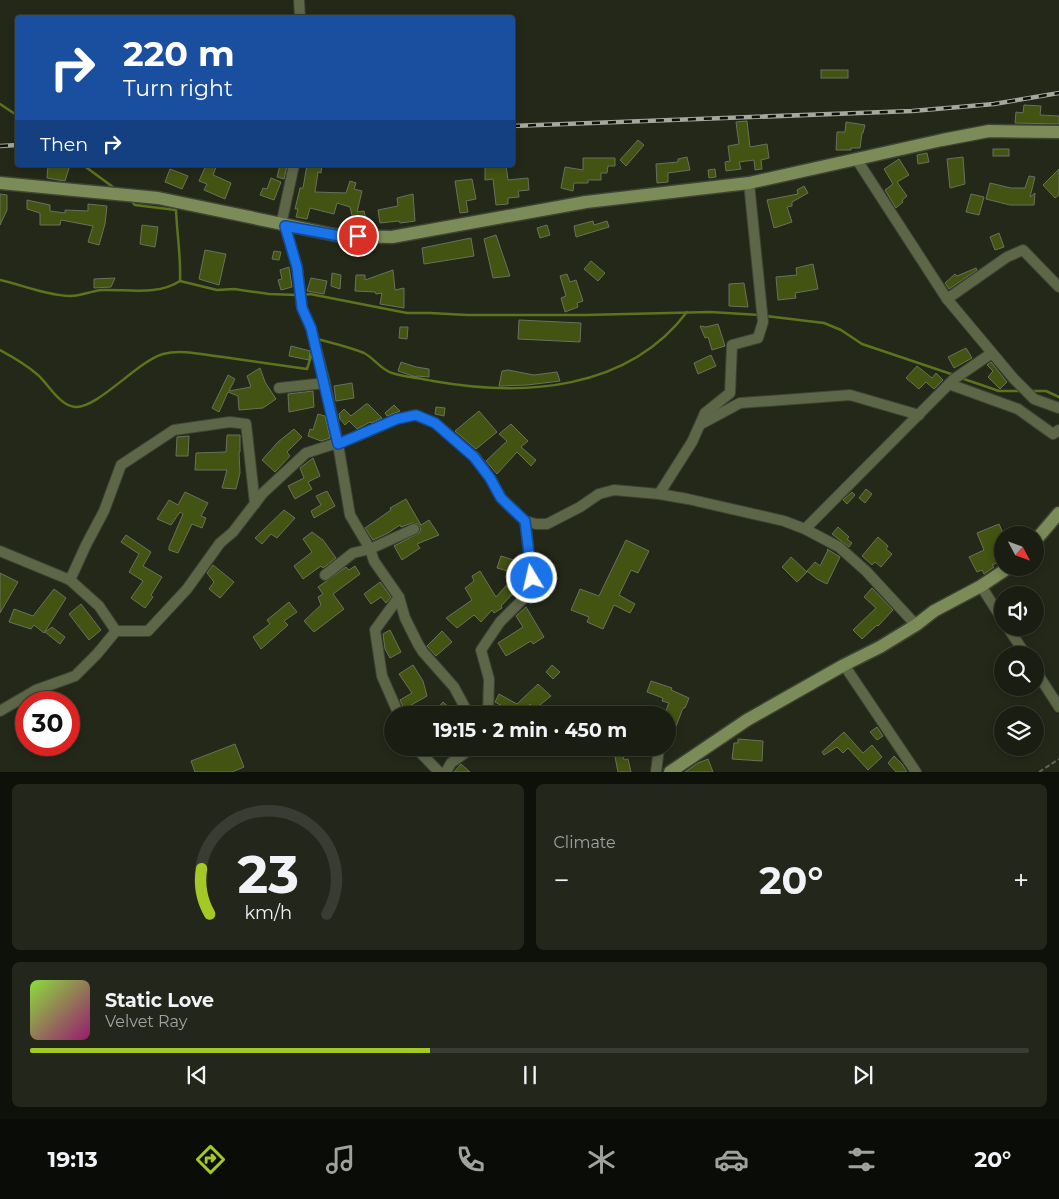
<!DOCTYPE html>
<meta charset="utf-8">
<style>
:root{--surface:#1a1e12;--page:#23271b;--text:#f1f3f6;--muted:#9fa29f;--line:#383c32;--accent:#a4c825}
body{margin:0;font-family:Montserrat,sans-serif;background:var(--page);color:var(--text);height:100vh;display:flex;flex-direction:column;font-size:19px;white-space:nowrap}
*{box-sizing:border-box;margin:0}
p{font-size:16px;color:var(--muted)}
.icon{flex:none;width:28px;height:28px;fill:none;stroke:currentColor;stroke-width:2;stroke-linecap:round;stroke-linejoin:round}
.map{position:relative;height:772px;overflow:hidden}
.details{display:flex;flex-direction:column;gap:12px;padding:12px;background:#0e100a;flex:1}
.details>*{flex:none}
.top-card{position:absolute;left:15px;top:15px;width:500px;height:152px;border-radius:5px;box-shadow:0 2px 8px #0003,0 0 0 1px var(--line);background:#1a4fa0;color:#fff;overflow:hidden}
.needle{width:32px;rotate:131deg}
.fabs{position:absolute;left:994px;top:526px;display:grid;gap:10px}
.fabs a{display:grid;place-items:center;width:50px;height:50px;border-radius:50%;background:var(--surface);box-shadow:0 2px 8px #0003,0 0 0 1px var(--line);font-size:25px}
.speed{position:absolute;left:15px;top:691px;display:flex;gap:10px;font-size:25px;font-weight:700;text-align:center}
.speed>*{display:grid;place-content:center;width:65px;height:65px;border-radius:50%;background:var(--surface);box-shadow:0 2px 8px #0003,0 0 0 1px var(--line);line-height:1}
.speed .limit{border:8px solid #d22;background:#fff;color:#111}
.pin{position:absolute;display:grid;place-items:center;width:42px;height:42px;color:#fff;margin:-21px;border:2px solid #fff;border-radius:50%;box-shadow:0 1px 5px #0007}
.me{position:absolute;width:55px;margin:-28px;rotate:351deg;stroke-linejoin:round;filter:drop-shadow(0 0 4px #0008)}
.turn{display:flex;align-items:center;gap:18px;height:105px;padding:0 25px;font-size:22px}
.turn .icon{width:65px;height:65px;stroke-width:2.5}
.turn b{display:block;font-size:35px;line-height:42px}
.then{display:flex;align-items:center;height:48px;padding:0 25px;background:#0003;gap:10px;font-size:19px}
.big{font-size:38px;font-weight:700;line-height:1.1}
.details .card{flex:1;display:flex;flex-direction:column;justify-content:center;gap:8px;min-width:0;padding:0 18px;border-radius:8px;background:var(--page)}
.details .dial{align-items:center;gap:0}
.dial svg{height:130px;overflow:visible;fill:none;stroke:var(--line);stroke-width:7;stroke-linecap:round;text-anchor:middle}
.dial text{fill:var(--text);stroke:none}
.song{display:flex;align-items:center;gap:15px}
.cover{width:60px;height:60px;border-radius:8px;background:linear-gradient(135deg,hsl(90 70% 55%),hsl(320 70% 35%))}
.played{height:5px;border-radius:2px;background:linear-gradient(90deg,var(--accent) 40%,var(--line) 40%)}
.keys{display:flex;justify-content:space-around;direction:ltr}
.heat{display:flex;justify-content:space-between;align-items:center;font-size:28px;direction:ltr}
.details .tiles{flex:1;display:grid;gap:12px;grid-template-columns:1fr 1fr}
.card:last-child{grid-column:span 2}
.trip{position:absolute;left:384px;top:706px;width:292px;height:50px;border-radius:25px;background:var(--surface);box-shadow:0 2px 8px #0003,0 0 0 1px var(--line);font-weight:700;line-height:50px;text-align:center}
.dock{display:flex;height:80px;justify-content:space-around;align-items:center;background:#0a0c07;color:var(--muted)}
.dock .icon{width:35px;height:35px}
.dock .current{color:var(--accent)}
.dock b{font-size:22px;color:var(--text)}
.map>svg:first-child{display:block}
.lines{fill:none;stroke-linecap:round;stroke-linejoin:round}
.stream{stroke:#5e731d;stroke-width:2.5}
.building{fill:#435311;stroke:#6a705e}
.street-casing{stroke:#3e4334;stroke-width:12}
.secondary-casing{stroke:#3e4334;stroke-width:15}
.path{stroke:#606456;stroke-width:2;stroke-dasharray:5 2.5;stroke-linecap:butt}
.street{stroke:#5d6747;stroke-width:10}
.secondary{stroke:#7c8c58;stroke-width:12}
.rail-casing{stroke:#a5a99d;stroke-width:4.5}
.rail{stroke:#0d0f09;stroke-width:2.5;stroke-dasharray:8;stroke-linecap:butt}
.route-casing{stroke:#114b97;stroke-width:12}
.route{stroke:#1a73e8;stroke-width:9}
</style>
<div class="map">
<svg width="1059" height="772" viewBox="0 0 1059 772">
<rect width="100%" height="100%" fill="#232818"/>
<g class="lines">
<!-- stream -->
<g class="stream">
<path d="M0,104l18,12"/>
<path d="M83,165l30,22"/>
<path d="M133,203l2,2 41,5c1,24 5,47 4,71"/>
<path d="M0,280c22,5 49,16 71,16 10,0 20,-5 31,-6 26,-1 55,6 78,-9l37,9 17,-1 35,5 28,1"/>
<path d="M303,295l7,-1 97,19h23l37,2h118l125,-3 50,3"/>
<path d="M766,316l58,7 17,7 21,14 92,31"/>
<path d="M317,339c15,4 32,8 47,14 10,5 17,17 28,20 13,4 28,5 41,8 90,16 194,10 254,-69"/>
<path d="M0,350c13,7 27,15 38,25 11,10 21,30 37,32 22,2 63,-46 88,-53 19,-5 41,1 60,3 28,4 56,8 84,12l6,-19"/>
<path d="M961,378l38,13h22"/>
<path d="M1032,391h14l13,6"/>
</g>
</g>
<!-- building -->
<g class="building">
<rect x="821" y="70" width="27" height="8"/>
<path d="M1024,105l17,1 -1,9 19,1v8l-44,-1 1,-11 7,1z"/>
<path d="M747,121l3,26 17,-3 2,14 -8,2 1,9 -7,1 -1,-10 -15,2 2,7 -15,2 -1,-9 5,-1 -2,-15 11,-2 -3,-22z"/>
<path d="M846,122l19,3 -2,8h-1l-2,15h-9v2h-15l1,-18h8z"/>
<path d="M638,140l6,5 -18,21 -6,-6z"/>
<rect x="993" y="149" width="16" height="7"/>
<path d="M927,153l2,9 -11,2 -1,-9z"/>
<path d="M687,157l3,13 -22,3v9l-11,1 -1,-19 22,-2v-3z"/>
<path d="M963,157l2,27 -15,4 -3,-29z"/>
<path d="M583,158h32v8h-7l-1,7h-6v7h-13v3h-14l-1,8 -12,-3 4,-21 18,3z"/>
<path d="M899,159l10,16 -12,7 10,14 -5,4 1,2 -7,6 -11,-18 8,-6 -9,-15z"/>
<path d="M48,165h22l-5,16 -18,-3z"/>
<path d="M206,165h11l-4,10 18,8 -6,16 -21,-9 3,-6 -8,-3z"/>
<path d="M280,165l7,1 -3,13 -7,-2z"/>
<path d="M307,165h15l-1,8 -3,-1 -3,20 31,1 4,-12 6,2 -2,6 8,2 -5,21 7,-1 4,17h-13l-5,-21 -13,-4 -3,11 -24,-6 -3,11 -11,-2 2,-8h-3l5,-21h3z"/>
<path d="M485,165h21l2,15 20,-2 1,12 -11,1 1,6 -11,1v6l-12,1 -3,-26 -8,1z"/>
<path d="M170,169l18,7 -6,13 -17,-7z"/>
<path d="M715,169l1,8 -7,1 -1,-8z"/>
<path d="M1059,169v26l-4,3 -12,-13z"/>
<path d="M1029,176l6,1 -5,20 5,-4 -1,12h-24l-24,-6 4,-16 21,5h14z"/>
<path d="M271,178l10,4 -7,18 -14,-5 3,-7 4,1z"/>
<path d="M472,179l4,20 -10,2 2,11 -8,1 -5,-32z"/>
<path d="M804,186l4,7 -16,9v4l-5,1 5,15 -18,6 -7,-28 31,-6 -1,-4z"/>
<path d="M0,194l7,1v15l-7,15z"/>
<path d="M413,194l2,27 -15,2 -1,-2 -19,2 -2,-13 20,-4 -1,-8z"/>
<path d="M971,194l13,3 -5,18 -13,-3z"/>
<path d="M27,200l23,5v6l15,2v-3l23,1v-7l19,2 -2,18 -6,21 -11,-3 5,-16 -32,-6 -1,5h-20v-12l-13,-4z"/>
<path d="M593,221l1,4 13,-4 2,6 -33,10 -2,-11z"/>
<path d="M142,225l16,2 -3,20 -15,-3z"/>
<path d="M547,225l3,10 -10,3 -3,-10z"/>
<path d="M999,233l5,14 -9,3 -5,-13z"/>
<path d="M496,235l14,41 -17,2 -9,-39z"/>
<path d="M471,238l3,18 -50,8 -2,-16z"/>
<path d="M205,250l21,4 -7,31 -20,-6z"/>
<path d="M274,251l7,1 -2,8 -7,-1z"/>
<path d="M591,261l14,12 -7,8 -14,-12z"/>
<path d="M813,264l5,25 -23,4 1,5 -18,2 -2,-23 21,-2 -1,-7z"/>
<path d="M289,267l3,20 -11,3 -3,-10 4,-1 -2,-9z"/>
<path d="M976,268l1,2 -28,19 -4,-6 10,-9 2,2z"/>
<path d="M393,270l2,20 9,-2v20l-24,-4 2,-11 -6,1 -1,-2 -20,-1 1,-16h9v5z"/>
<path d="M332,273l9,2 -1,14 -9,-3z"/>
<path d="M567,274l3,8 6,-2 7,21 -6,2 1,4 -13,5 -4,-14 5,-2 -6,-20z"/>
<path d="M115,278l-4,9 -17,1v-9z"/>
<path d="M311,278l16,3 -3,13 -17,-3z"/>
<path d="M744,283l4,24 -19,-1v-22z"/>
<path d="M519,320l62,3 -1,19 -62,-3z"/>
<path d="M718,324l7,22 -13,4 -4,-13 -3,1 -5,-12 6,1z"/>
<path d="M400,327h8l-1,12 -8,-1z"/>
<path d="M291,346l19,5 -1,9 -20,-4z"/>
<path d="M966,348l6,10 -18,10 -6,-11z"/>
<path d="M711,355l5,11 -18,8 -4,-11z"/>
<path d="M401,362l15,5 13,2v8l-12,-1 -1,1 -18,-6z"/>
<path d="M991,362l16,20 -7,7 -12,-12 5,-6 -6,-6z"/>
<path d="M917,366l15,12 4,-5 7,7 -9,9 -8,-7 -7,7 -13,-11z"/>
<path d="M260,368l5,14 11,17 -13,9 -24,2 -1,-14 -10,-4 -9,20 -7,-4 16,-33 7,4 -6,12 22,-4 -4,-11z"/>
<path d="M508,370l26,5 23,-3 3,9 -33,4 -28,1 3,-15z"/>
<path d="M352,383l2,15 -18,3 -2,-15z"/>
<path d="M313,391l1,16 -25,5 -1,-18z"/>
<path d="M366,404h2l14,14 -11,5 -1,-1 -13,7 -8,-8 -4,4 -5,-6 -1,-5 5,-5 7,7z"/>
<path d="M394,405l6,6 -13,5 -2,-3z"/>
<path d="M436,407l9,1 -1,8 -9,-2z"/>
<path d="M479,411l18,21 -21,17 -21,-18z"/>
<path d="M318,414l7,2 5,22 -9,3 -13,-5 2,-7 3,1z"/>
<path d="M511,424l17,17 -7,6 15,13 -5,6 -14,-14 -20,22 -11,-13 21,-20 -8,-7z"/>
<path d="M294,429l8,8 -15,15 3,4 -15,16 -13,-12 16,-18z"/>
<path d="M227,435h13v17h-1l1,21 -4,16 -14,-1 5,-18h-32l1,-17 30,-1z"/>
<path d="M189,436l-1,20h-12l1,-19z"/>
<path d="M313,458l7,18 -12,6 4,7 -17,10 -7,-13 16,-8 -4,-10z"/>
<path d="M866,489l6,5 -7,9 -6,-5z"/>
<path d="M327,491l8,15 -21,12 -3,-7 10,-6 -5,-9z"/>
<path d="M185,492l23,11 -7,13 5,2 -4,10 -10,-4 -14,29 -9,-3v-3l14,-33 -3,-2 -9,13 -14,-6 12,-19 9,5z"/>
<path d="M852,492l3,3 -8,9 -4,-4z"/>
<path d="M406,499l15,26 8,-5 10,15 -22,9 3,4 -18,12 -8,-14 25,-13 2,-4 -3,-5 -6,-1 -11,4 -1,-2 -12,8 -15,7 -8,-12 26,-18 -1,-2z"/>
<path d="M284,510l11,8 -18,20 -6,-4 -9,10 -7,-6z"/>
<path d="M999,524l3,7v22l-8,4 3,6 -5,2 2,2 -10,7 -2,-4 -5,2 -8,-15 15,-7 -7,-17z"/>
<path d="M838,527l11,10 -2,2 5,4 -3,4 -17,-13z"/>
<path d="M312,532l11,8 13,18 -13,10 -2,-2 -18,13 -9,-13 18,-14 -9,-13z"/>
<path d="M126,535l25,17 -8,14 19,11 -11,18 2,2 -8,11 -14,-10 12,-17 -14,-9 10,-18 -18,-12z"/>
<path d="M878,537l10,9 -2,3 6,5 -11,13 -6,-5 -3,3 -10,-9z"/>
<path d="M626,540l23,11 -11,22 -7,-3 -12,25 16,9 -5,9 -16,-8 -11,24 -16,-7 2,-5 -18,-7 9,-21 19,7z"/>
<path d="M827,549l13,8 -13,27 -10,-5 -10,-8 8,-9 5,4 8,-16z"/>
<path d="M501,556l22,7 1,6 -2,6 -25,-7z"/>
<path d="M791,557l16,15 -10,10 -15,-15z"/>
<path d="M213,565l21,17 -14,16 -11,-9 5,-7 -7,-9z"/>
<path d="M355,566l5,8 -27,20 11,15 -30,23 -10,-11 17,-16 -3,-8 5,-3 -5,-7 28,-20 3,3z"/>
<path d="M480,571l16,26 16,-18 8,7 -19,20 1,2 -8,5 -2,-3 -11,12 -7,-7 -17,13 -11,-10 26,-18 -7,-12 9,-7 -2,-5z"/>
<path d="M0,573l18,9 -18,31z"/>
<path d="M380,582l11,15 -5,6 -5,-6 -10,7 -7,-10z"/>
<path d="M872,588l21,22 -15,16 -1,-1 -15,14 -9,-9 23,-22 -12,-11z"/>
<path d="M54,589l12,9 -22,35 -10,-8 -3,4 -22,-7 5,-13 19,7z"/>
<path d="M289,602l8,10 -13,9 4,4 -27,24 -8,-12 17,-13 -3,-4z"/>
<path d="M81,604l20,26 -12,10 -20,-26z"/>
<path d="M526,607l18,30 -11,7 -2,-3 -25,15 -8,-13 25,-16 -7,-11z"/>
<path d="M52,627l13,10 -5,7 -15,-12z"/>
<path d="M390,630l11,22 -11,6 -5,-9 -2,-15z"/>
<path d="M442,631l10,11 -16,14 -9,-10z"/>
<path d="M413,665l10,16 4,15 -23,13 -4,-9 12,-7 -13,-19z"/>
<path d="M552,665l8,7 -7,7 -7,-7z"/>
<path d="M651,681l21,7 -1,2 18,8 -4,10h-2l-10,26 -5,-2v-17h-4l5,-12 -7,-2 1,-3 -16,-6z"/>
<path d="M538,684l13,12 -16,13 -5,-5 -8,11h-16l-5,-3 3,-5 -9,-5 4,-8 18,10z"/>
<path d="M443,702l15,13h-19l-4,-4z"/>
<path d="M877,727l6,9 -6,4 -7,-8z"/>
<path d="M844,732l19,21 9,-8 10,12 -14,13 -20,-22 -5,5 -6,-6 -13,8 -2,-3z"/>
<path d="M738,739l25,2 -1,20 -30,-2 2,-16h4z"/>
<path d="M235,744l9,23 -12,5h-37l-4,-11z"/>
<path d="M623,755l1,5 4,-1 3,13h-13l-3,-15z"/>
<path d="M894,756l8,8 5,8h-11l-8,-9z"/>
<path d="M708,759l5,13h-28l13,-9z"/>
<path d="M461,764l9,8h-16z"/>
</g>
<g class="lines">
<defs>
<g id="street">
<path d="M299,0l1,18"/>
<path d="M857,160l90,139 67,80 20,20 25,9"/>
<path d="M281,225l13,-60"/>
<path d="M285,226l12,41 5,41 9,20 14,55 13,61 12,71 20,34 4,12 25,36 6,21 13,26 5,8 31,35 15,28"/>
<path d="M947,299l60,-42 16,-7 36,37"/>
<path d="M949,384l69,25 35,25 6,-4"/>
<path d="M279,388l46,-5"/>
<path d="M701,424l39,-21 110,-8 69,20"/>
<path d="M659,494l33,-52 13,-29 25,-20 2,-48 26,-7 5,-16 -14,-139"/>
<path d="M805,529l149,-150 38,-26"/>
<path d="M0,551l70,29 29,26 17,25"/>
<path d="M325,575l28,-22 17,-4 44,-20"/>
<path d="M70,580l16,-35 18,-34 17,-46 53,-35 56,-8 16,2 9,80"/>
<path d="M981,586l21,33"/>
<path d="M1008,628l18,27"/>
<path d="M844,665l72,107"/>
<path d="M1035,670l24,37"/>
<path d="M0,711l36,-21 39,-14 22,-22 19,-23h32l39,-42 33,-46 13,-11 30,-39 43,-40 47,-15 44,-19 18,-4 20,8 40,34 15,21 11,20 24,23 11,3h11l33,-17 19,-13 15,-4 45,4 29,5 96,22 21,8 34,18 27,24 50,54"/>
<path d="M399,715l-17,-39 -7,-46 24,-33"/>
<path d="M488,715l1,-36 -8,-29 19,-28 28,-28 4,-17 -7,-56"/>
<path d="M416,748l23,24"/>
<path d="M446,772l5,-9 14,-10 2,-5"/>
<path d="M656,772l3,-24"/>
</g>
<g id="secondary">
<path d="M0,183l158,15 182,38 52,1 194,-35 163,-19 193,-43 47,-9 70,1"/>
<path d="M1035,541l24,-28"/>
<path d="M670,772l77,-52 97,-55 36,-18 36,-22 18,-14 47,-25 27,-18"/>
</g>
</defs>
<!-- street casing -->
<use href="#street" class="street-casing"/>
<!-- secondary casing -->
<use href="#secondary" class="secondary-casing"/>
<!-- path -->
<path class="path" d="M1039,772l20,-13"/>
<!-- street -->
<use href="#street" class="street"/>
<!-- secondary -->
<use href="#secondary" class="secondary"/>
<defs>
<g id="rail">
<path d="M512,126l400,-15 82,-7 65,-11"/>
<path d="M0,146l18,-1"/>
</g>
</defs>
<!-- rail casing -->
<use href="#rail" class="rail-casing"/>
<!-- rail -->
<use href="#rail" class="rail"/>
</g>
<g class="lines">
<defs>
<path id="route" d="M358,236h-18l-55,-10 12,41 5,41 9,20 27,116 59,-25 19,-4 19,8 39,34 16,21 11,20 24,23 7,57"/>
</defs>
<!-- route casing -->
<use href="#route" class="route-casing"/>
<!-- route -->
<use href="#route" class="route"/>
</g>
</svg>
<div class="fabs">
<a><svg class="needle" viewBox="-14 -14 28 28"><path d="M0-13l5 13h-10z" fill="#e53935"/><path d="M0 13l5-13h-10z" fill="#9fa29f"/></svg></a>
<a><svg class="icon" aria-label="sound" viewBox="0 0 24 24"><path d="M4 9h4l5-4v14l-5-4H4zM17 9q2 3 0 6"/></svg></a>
<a><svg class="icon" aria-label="search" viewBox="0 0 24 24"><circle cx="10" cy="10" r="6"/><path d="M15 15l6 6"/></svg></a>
<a><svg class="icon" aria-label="layers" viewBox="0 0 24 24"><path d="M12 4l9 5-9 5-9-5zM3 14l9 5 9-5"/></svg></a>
</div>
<div class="speed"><div class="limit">30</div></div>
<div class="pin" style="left:358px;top:236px;background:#d93025"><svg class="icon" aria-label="arrive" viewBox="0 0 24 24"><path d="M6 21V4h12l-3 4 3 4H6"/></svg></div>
<svg class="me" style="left:532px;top:578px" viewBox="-20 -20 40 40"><circle r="17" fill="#1a73e8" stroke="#fff" stroke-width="3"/><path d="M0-11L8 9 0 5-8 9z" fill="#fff"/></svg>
<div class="trip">19:15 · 2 min · 450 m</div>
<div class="top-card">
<div class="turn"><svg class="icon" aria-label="right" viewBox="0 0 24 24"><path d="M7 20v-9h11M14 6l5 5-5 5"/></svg><div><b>220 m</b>Turn right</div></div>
<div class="then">Then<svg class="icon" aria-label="right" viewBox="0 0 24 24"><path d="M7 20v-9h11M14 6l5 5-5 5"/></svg></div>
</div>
</div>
<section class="details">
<div class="tiles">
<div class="card dial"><svg viewBox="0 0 100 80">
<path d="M14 69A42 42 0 1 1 86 69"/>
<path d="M14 69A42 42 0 0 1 9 41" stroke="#a4c825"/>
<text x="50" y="56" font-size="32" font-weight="700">23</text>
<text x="50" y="72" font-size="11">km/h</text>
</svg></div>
<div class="card"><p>Climate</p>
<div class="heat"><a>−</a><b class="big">20°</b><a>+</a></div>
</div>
<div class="card">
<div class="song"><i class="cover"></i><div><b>Static Love</b><p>Velvet Ray</p></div></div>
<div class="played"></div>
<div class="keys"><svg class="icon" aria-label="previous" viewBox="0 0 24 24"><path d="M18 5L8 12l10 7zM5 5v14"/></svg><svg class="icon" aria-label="pause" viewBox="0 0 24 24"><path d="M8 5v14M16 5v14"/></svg><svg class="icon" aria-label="next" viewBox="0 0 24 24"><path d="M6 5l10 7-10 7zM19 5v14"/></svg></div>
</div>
</div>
</section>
<nav class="dock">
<b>19:13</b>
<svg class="icon current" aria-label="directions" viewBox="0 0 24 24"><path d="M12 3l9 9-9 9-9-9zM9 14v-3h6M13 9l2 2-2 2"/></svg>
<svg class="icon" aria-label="music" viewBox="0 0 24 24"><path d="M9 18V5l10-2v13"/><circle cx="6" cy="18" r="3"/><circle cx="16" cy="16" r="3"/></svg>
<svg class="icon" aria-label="phone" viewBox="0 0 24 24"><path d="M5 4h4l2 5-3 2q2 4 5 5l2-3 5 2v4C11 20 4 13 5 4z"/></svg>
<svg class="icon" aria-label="climate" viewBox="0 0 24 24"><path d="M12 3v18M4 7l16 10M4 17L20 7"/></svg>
<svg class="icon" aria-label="car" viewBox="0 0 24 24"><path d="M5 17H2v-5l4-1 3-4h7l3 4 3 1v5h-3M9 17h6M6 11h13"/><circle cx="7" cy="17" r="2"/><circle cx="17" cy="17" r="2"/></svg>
<svg class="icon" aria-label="filters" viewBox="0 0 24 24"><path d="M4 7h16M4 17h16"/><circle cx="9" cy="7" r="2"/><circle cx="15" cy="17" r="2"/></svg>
<b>20°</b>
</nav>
